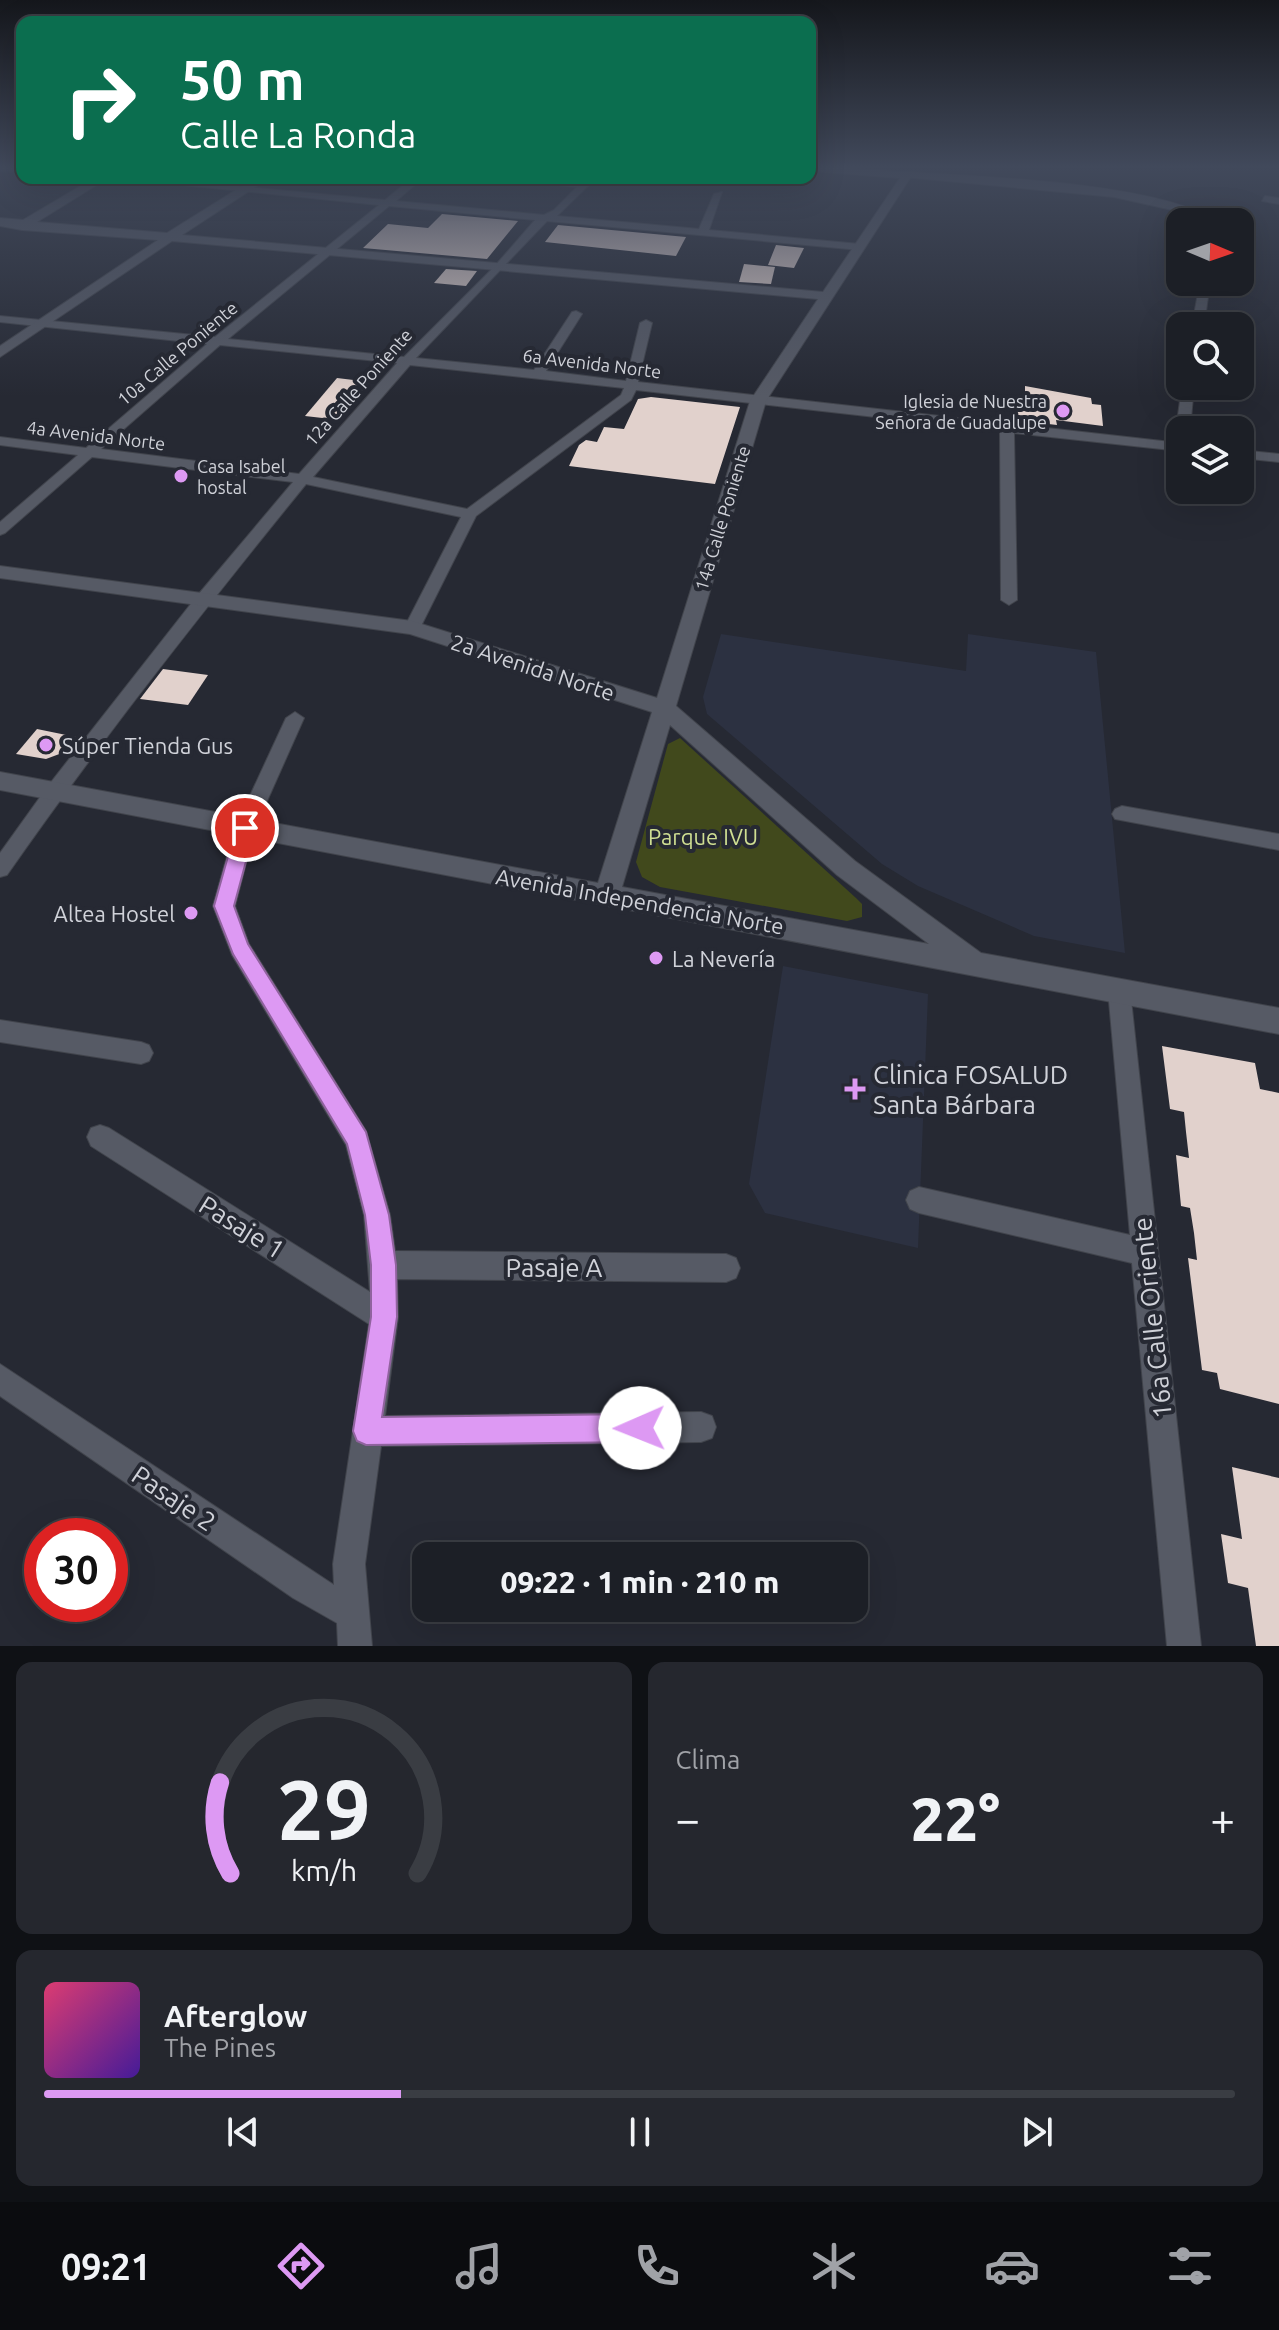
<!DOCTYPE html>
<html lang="es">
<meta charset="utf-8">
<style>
:root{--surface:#1c1f26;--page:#25272e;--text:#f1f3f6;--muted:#a0a2a7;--line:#3a3d43;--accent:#dd99f3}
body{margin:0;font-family:Ubuntu,sans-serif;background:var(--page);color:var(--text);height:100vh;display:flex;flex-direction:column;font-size:30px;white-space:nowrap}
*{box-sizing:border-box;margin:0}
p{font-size:26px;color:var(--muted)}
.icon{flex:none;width:44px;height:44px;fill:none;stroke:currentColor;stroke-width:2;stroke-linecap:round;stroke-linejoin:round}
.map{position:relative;height:1646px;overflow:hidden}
.details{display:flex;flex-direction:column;gap:16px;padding:16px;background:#0f1115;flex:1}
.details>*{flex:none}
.hud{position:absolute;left:16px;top:16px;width:800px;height:168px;border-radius:16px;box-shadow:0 8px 32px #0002,0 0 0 2px var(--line);background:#0b6e4f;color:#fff;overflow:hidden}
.needle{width:52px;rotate:92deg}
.fabs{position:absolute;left:1166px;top:208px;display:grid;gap:16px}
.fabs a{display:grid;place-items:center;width:88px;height:88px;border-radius:16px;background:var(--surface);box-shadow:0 8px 32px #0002,0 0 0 2px var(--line);font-size:40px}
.speed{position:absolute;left:24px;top:1518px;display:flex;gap:16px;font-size:40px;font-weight:700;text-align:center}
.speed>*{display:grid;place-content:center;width:104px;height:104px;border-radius:50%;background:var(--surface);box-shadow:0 8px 32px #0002,0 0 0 2px var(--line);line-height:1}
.speed .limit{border:12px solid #d22;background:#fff;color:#111}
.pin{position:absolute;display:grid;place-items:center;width:68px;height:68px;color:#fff;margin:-34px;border:4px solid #fff;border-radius:50%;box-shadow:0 2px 8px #0007}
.me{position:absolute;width:88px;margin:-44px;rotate:269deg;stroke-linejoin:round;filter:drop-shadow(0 0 6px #0008)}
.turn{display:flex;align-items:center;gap:28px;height:168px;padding:0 32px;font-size:36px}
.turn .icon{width:104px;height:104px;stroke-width:2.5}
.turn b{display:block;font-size:56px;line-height:68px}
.big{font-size:60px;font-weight:800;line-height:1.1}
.details .widget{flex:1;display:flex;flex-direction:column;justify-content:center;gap:12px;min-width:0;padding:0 28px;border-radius:16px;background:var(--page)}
.details .dial{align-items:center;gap:0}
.dial svg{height:208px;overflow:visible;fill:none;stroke:var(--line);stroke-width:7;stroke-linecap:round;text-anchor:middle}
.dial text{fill:var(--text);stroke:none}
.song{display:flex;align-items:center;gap:24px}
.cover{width:96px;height:96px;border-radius:12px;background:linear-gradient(135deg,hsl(340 70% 55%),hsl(260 70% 35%))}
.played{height:8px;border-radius:4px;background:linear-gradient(90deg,var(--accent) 30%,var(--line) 30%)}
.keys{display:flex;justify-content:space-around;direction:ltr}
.heat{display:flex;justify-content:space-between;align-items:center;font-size:44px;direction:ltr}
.details .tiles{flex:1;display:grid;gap:16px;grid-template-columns:1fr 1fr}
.widget:last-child{grid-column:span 2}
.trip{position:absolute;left:412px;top:1542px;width:456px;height:80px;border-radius:16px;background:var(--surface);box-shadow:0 8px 32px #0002,0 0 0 2px var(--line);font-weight:800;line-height:80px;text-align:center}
.menu{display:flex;height:128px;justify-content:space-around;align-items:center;background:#0b0c0f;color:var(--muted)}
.menu .icon{width:56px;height:56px}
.menu .active{color:var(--accent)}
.menu b{font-size:36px;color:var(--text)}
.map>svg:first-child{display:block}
.built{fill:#2c3141}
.green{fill:#41491c}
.building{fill:#e1d1cc}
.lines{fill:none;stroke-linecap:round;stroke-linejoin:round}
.minor-casing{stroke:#41444c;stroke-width:2}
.tertiary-casing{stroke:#41444c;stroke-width:2}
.minor{fill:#565a65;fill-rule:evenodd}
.tertiary{fill:#565a65;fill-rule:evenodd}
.route{fill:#dd99f3;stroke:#90639e;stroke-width:2}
.poi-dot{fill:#dd99f3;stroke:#262933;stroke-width:3}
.labels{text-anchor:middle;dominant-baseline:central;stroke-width:8;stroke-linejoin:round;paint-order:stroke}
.far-street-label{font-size:18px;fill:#d0d2d9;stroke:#262933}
.far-poi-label{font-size:18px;fill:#d0d2d9;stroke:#262933;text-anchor:end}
.street-label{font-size:22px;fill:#d0d2d9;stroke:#262933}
.poi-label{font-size:22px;fill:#d0d2d9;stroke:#262933;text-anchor:start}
.park-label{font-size:22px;fill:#cfde92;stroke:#262933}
.near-poi-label{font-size:26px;fill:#d0d2d9;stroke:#262933;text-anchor:start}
.near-street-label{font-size:26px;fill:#d0d2d9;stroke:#262933}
</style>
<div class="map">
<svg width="1279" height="1646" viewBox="0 0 1279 1646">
<rect width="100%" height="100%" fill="#262933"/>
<!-- built -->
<g class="built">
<path d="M721,634l245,37 2,-37 128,18 29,301 -91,-17 -116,-50 -36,-22 -175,-150 -4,-17z"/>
<path d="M783,966l145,28 -10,254 -153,-35 -16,-29z"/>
</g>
<!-- green -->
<path class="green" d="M680,738l176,160 6,6v13l-15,4 -187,-34 -18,-10 -6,-15 32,-118z"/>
<!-- building -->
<g class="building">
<path d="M442,214l76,7 -31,38 -124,-11 25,-24 40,4z"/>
<path d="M558,225l128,12 -10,19 -131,-14z"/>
<path d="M776,245l28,3 -10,20 -26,-3z"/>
<path d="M744,264l31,3 -4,17 -32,-2z"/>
<path d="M446,269l31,2 -11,15 -32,-3z"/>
<path d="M337,378l33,4 -30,38 -35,-4z"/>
<path d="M1025,386l66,12 1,6 9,1 2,21 -47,-6 1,5 -44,-5 2,-24 10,1z"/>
<path d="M651,397l89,10 -25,77 -146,-18 10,-21 7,-5 11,2 7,-15 20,2 14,-30z"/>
<path d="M163,669l45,6 -20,30 -48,-6z"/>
<path d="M37,729l39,8 -14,16 -16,6 -30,-5z"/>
<path d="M1162,1046l93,17 5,26 19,4v311l-59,-15 -3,-16 -15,-3 -14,-112 9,2 -3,-27 -4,-25 -9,-2 -5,-51 13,3 -3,-26 -2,-20 -14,-3z"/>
<path d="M1232,1467l47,11v168h-23l-8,-58 -20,-5 -7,-49 21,5z"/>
</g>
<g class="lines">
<defs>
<g id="minor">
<path d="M0,166l22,1v6l-22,-2z"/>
<path d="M907,172c67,4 260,11 308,50h-12l-17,-9 -72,-16 -210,-20z"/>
<path d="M115,178h35l235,22 27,-22h11l-27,23 148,14 10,-5 23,-23 -79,-9 84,4 4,-4h10l-39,38 142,13 15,-35 8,-2 -13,38 151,14 5,3 -5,3 -313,-29 -131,137 118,12 38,-58 4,-1 6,3 -36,57 80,10 14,-58 6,-3 6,3 -14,59 542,61v8l-166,-18 3,167 -8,5 -8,-5 -1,-169 -364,-41 -5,10 -155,116 -56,112 -8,5 -8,-5 57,-111 -155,-33c-103,127 -205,256 -299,391l-7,2v-24l48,-67 149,-190 96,-114 -201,-25 -87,76 -5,2v-13l78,-67 -78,-10v-8l86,11 121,-104 -207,-22v-6l215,21 164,-132zM389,206l146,14 -41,47 -90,90 -176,-18zM220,345l177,18 -98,111 -198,-25zM410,365l214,23 -3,7 -154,114 -154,-32z"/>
<path d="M1265,196l14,2v6l-17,-3z"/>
<path d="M1200,282h10l-6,44h-12z"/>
<path d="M1182,386h12l-4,44h-10v3l-4,-3z"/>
<path d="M1240,450l39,4v8l-39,-4z"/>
<path d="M295,712l9,6 -49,110 -20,78 14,38 117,187 24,84 5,36 331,3 10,4 4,10 -4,10 -10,4 -329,-3 1,38 -13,99 316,-4 11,4 4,11 -4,11 -11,4 -320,4 -16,118 7,82h-34l-1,-23 -44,-25 -293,-202v-32l334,221 -1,-21 36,-240 -278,-178 -4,-9 4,-9 9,-3 9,3 261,164 -6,-77 -18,-70 -114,-190 -19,-49 22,-78 51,-110z"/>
<path d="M1122,806l157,28v16l-164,-31 -3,-5 3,-5z"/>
<path d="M1119,980l8,3 3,7 71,656h-34l-35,-383 -213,-50 -9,-4 -4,-9 4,-9 9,-4 211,48 -22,-245 3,-7z"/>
<path d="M0,1020l141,22 8,3 4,8 -4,8 -8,3 -141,-22z"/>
</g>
<path id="tertiary" d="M810,166l97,6 5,3 -146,226 -90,305 179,155 126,92 298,55v26l-1279,-244v-18l598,111 54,-171 -242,-78 -410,-56v-12l412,55 245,77 93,-297 68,-102 -646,-58 -172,116v-11l158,-106 -136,-10 -22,-4v-8l23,2 71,-42h14l-71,44 130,11 88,-55h14l-87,57 641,57 77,-114 -90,-7zM670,725l167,150 92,69 -307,-57z"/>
</defs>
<!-- minor casing -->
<use href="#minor" class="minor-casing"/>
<!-- tertiary casing -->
<use href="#tertiary" class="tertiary-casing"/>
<!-- minor -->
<use href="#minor" class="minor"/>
<!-- tertiary -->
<use href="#tertiary" class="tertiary"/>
</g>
<!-- sky -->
<linearGradient id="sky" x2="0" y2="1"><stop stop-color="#15171c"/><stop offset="0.42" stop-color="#41495b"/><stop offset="1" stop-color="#41495b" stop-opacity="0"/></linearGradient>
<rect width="1279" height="397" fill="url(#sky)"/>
<!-- route -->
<path class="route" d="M245,821l10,7 -21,78 14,38 118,188 23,83 7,50 1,52 -15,100 258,-3 10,4 4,10 -4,10 -10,4 -274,3 -9,-4 -4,-10 18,-114v-52l-6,-50 -18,-71 -114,-190 -19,-48 22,-78z"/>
<!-- markers -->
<g class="poi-dot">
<circle cx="1063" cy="411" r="8"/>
<circle cx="181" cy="476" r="8"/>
<circle cx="46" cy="745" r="8"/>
<circle cx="191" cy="913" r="8"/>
<circle cx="656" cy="958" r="8"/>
<path d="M851 1077h8v8h8v8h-8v8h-8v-8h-8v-8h8z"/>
</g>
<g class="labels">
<!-- far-street labels -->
<g class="far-street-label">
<text transform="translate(177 353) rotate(-40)">10a Calle Poniente</text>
<text transform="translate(592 363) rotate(7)">6a Avenida Norte</text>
<text transform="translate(358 387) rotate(-48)">12a Calle Poniente</text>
<text transform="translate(96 435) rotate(7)">4a Avenida Norte</text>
<text transform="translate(722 518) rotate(-73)">14a Calle Poniente</text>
</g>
<!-- far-poi labels -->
<g class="far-poi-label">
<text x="1047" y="401">Iglesia de Nuestra<tspan x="1047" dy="21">Señora de Guadalupe</tspan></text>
<text x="197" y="466" text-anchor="start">Casa Isabel<tspan x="197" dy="21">hostal</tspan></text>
</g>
<!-- street labels -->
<g class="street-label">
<text transform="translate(533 667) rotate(18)">2a Avenida Norte</text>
<text transform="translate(640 901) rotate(10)">Avenida Independencia Norte</text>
</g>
<!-- poi labels -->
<g class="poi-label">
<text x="62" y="745">Súper Tienda Gus</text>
<text x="175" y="913" text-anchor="end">Altea Hostel</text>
<text x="672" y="958">La Nevería</text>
</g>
<!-- park labels -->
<g class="park-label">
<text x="703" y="836">Parque IVU</text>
</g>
<!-- near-poi labels -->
<g class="near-poi-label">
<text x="873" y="1074">Clinica FOSALUD<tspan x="873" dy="30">Santa Bárbara</tspan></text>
</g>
<!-- near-street labels -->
<g class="near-street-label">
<text transform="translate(242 1227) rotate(32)">Pasaje 1</text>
<text x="554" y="1267">Pasaje A</text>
<text transform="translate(1152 1318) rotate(-96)">16a Calle Oriente</text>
<text transform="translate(174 1498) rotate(34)">Pasaje 2</text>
</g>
</g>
</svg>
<div class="fabs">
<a><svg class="needle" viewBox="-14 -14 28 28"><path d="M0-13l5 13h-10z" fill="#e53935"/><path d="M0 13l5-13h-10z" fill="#a0a2a7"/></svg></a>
<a><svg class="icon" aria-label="search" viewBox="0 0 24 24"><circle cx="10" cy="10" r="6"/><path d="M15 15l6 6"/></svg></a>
<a><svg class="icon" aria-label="layers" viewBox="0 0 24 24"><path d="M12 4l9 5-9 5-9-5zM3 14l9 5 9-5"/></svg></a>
</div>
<div class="speed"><div class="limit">30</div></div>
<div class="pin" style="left:245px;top:828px;background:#d93025"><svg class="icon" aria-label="arrive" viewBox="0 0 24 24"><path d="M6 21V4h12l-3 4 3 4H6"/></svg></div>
<svg class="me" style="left:640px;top:1428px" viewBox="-20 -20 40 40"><circle r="19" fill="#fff"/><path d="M0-13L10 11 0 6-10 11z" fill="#dd99f3"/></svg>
<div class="trip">09:22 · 1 min · 210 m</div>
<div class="hud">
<div class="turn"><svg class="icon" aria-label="right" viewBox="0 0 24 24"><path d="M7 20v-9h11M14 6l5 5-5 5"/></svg><div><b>50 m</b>Calle La Ronda</div></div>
</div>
</div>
<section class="details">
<div class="tiles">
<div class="widget dial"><svg viewBox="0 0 100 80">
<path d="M14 69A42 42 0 1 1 86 69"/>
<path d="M14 69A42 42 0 0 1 10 34" stroke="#dd99f3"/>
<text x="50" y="56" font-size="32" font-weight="700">29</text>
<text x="50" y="72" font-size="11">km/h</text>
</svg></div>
<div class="widget"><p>Clima</p>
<div class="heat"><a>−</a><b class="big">22°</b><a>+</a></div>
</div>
<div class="widget">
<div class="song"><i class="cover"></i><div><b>Afterglow</b><p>The Pines</p></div></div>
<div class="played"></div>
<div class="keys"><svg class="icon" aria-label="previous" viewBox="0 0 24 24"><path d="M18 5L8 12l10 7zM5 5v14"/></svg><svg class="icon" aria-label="pause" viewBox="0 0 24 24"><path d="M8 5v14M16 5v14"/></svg><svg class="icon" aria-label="next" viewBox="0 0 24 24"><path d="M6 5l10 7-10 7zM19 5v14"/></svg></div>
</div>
</div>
</section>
<nav class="menu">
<b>09:21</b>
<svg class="icon active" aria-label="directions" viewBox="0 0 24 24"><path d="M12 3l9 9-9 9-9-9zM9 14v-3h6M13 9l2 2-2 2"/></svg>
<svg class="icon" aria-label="music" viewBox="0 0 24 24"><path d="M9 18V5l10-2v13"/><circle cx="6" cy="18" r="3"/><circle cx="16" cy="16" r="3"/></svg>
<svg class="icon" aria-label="phone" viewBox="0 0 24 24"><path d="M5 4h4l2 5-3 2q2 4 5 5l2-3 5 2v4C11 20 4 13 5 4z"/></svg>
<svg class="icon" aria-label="climate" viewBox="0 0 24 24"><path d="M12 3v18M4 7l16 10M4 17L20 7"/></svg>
<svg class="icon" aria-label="car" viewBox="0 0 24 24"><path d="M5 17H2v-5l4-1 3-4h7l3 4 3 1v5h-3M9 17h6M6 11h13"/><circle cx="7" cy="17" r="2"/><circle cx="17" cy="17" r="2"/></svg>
<svg class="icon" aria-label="filters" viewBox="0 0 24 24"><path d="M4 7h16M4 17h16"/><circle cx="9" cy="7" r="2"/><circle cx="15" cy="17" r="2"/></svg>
</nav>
